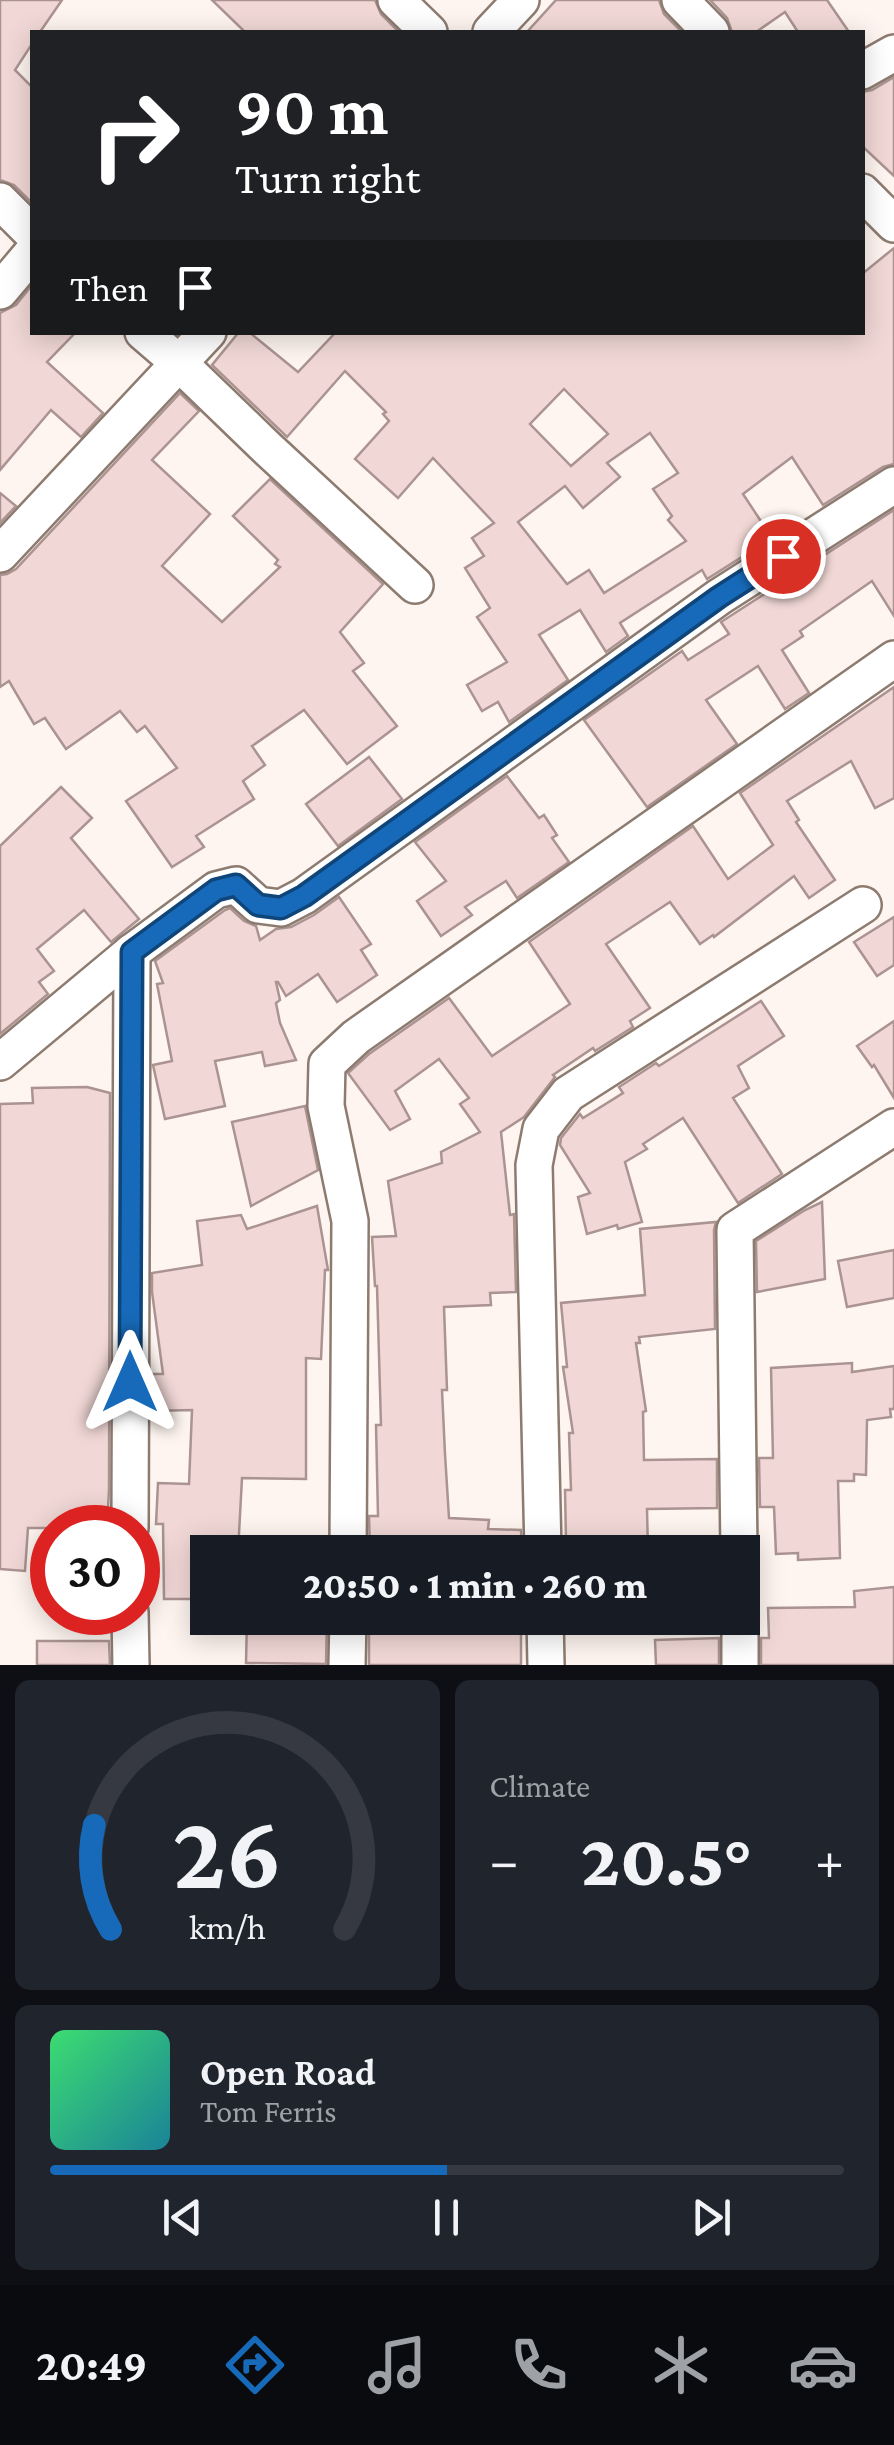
<!DOCTYPE html>
<meta charset="utf-8">
<style>
:root{--surface:#171b24;--page:#20242c;--text:#f1f3f6;--muted:#9ea1a6;--line:#363941;--accent:#176ab9}
body{margin:0;font-family:"Crimson Pro",serif;background:var(--page);color:var(--text);height:100vh;display:flex;flex-direction:column;font-size:38px;white-space:nowrap}
*{box-sizing:border-box;margin:0}
p{font-size:32px;color:var(--muted)}
.icon{flex:none;width:55px;height:55px;fill:none;stroke:currentColor;stroke-width:2;stroke-linecap:round;stroke-linejoin:round}
.map{position:relative;height:1665px;overflow:hidden}
.panel{display:flex;flex-direction:column;gap:15px;padding:15px;background:#0d0f14;flex:1}
.panel>*{flex:none}
.guide{position:absolute;left:30px;top:30px;width:835px;height:305px;border-radius:0px;box-shadow:0 5px 25px #0003;background:#202124;color:#fff;overflow:hidden}
.speed{position:absolute;left:30px;top:1505px;display:flex;gap:20px;font-size:50px;font-weight:700;text-align:center}
.speed>*{display:grid;place-content:center;width:130px;height:130px;border-radius:50%;background:var(--surface);box-shadow:0 5px 25px #0003;line-height:1}
.speed .limit{border:15px solid #d22;background:#fff;color:#111}
.pin{position:absolute;display:grid;place-items:center;width:85px;height:85px;color:#fff;margin:-42px;border:5px solid #fff;border-radius:50%;box-shadow:0 2px 10px #0007}
.me{position:absolute;width:110px;margin:-55px;rotate:0deg;stroke-linejoin:round;filter:drop-shadow(0 0 8px #0008)}
.turn{display:flex;align-items:center;gap:35px;height:210px;padding:0 40px;font-size:45px}
.turn .icon{width:130px;height:130px;stroke-width:2.5}
.turn b{display:block;font-size:70px;line-height:85px}
.then{display:flex;align-items:center;height:95px;padding:0 40px;background:#0003;gap:20px;font-size:38px}
.big{font-size:75px;font-weight:800;line-height:1.1}
.panel .card{flex:1;display:flex;flex-direction:column;justify-content:center;gap:15px;min-width:0;padding:0 35px;border-radius:15px;background:var(--page)}
.panel .dial{align-items:center;gap:0}
.dial svg{height:260px;overflow:visible;fill:none;stroke:var(--line);stroke-width:7;stroke-linecap:round;text-anchor:middle}
.dial text{fill:var(--text);stroke:none}
.song{display:flex;align-items:center;gap:30px}
.cover{width:120px;height:120px;border-radius:15px;background:linear-gradient(135deg,hsl(140 70% 55%),hsl(190 70% 35%))}
.played{height:10px;border-radius:5px;background:linear-gradient(90deg,var(--accent) 50%,var(--line) 50%)}
.keys{display:flex;justify-content:space-around;direction:ltr}
.heat{display:flex;justify-content:space-between;align-items:center;font-size:55px;direction:ltr}
.panel .tiles{flex:1;display:grid;gap:15px;grid-template-columns:1fr 1fr}
.card:last-child{grid-column:span 2}
.trip{position:absolute;left:190px;top:1535px;width:570px;height:100px;border-radius:0px;background:var(--surface);box-shadow:0 5px 25px #0003;font-weight:800;line-height:100px;text-align:center}
.tab-bar{display:flex;height:160px;justify-content:space-around;align-items:center;background:#090b0e;color:var(--muted)}
.tab-bar .icon{width:70px;height:70px}
.tab-bar .current{color:var(--accent)}
.tab-bar b{font-size:45px;color:var(--text)}
.map>svg:first-child{display:block}
.building{fill:#f1d8d6;stroke:#aa9391;stroke-width:2.5;fill-rule:evenodd}
.lines{fill:none;stroke-linecap:round;stroke-linejoin:round}
.minor-casing{stroke:#8d7b70;stroke-width:40}
.minor{stroke:#fff;stroke-width:35}
.route-casing{stroke:#0f4578;stroke-width:25}
.route{stroke:#176ab9;stroke-width:18}
</style>
<div class="map">
<svg width="894" height="1665" viewBox="0 0 894 1665">
<rect width="100%" height="100%" fill="#fef5f0"/>
<!-- building -->
<g class="building">
<path d="M0,0h62l-22,32h-8v12l-17,26 17,17v113l-1,2 -17,-17 -14,-5z"/>
<path d="M212,0h163l6,14 18,18h-154z"/>
<path d="M556,0h103l5,14 18,18h-155z"/>
<path d="M710,0h117l22,32h-51l-13,-20 -29,20h-24l-5,-14z"/>
<path d="M894,77v99l-32,-30v-54l10,-2z"/>
<path d="M894,248v216l-11,3 -60,38 -31,-48 -49,37 29,44 -65,41 -5,-9 -82,53 8,13 -22,16 -26,-42 -41,25 29,45 -59,42 -11,-20 -16,9 -15,-26 40,-23 -30,-45 13,-9 -25,-40 19,-12 -12,-18 22,-15 -61,-65 -35,40 -43,-39 34,-38 -6,-7 3,-2 -41,-41 -58,66 -75,-72 27,-33h10l49,40 38,-40h526v-58zM564,389l44,45 -37,32 -41,-42zM650,433l28,40 -25,16 19,27 -4,4 18,21 -82,52 -15,-23 -22,14 -49,-62 47,-36 18,22 37,-31 -13,-14z"/>
<path d="M32,285v47h44l-29,30 56,51 -22,24 -30,-27 -51,60v-157l16,-8z"/>
<path d="M180,393l19,18 -47,49 58,54 -48,52 60,56 58,-55 -5,-3 3,-4 -45,-44 37,-37 113,105 -43,48 24,31 -11,8 44,55 -50,38 -43,-54 -52,36 13,19 -22,16 11,18 -58,37 8,11 -32,20 -46,-66 51,-33 -32,-42 -8,6 -17,-21 -54,38 -21,-31 -11,6 -25,-43 -9,6v-112l7,-1 9,-5z"/>
<path d="M0,493l16,13 -16,17z"/>
<path d="M894,510v106l-22,-35 -72,50 3,5 -21,14 27,43 -24,16 -27,-43 -52,34 31,44 -90,63 -63,-87 98,-69 6,9 41,-26 -8,-12z"/>
<path d="M894,687v111l-19,10 -24,-47 -64,40 12,19 -3,2 39,58 -26,18 -15,-22 -80,61 -1,-2 -13,9 -30,-42 -64,42 44,64 -20,13 3,6 -38,24 -2,-3 -40,27 2,2 -31,40 -23,15 9,83 4,-1 2,78 -26,1 1,12 -47,2 3,83h-5l3,64 4,64 40,2 -1,9 33,1 1,22h-152l-1,-36h9l-2,-91h5l-4,-139h-2l-3,-49 24,-1 -8,-55 54,-18 -1,-11 39,-20 -20,-28 9,-6 -30,-39 -44,32 15,28 -20,11 -42,-57 21,-19 80,-56 43,58 78,-52 -41,-62 164,-116 35,53 45,-34 -33,-52z"/>
<path d="M369,757l33,42 -64,47 -32,-42z"/>
<path d="M507,776l32,42 5,-3 13,20 -5,3 17,24 -52,36 -11,-17 -41,26 7,8 -31,21 -24,-35 29,-20 -31,-39z"/>
<path d="M61,787l31,31 -21,20 68,81 -28,23 -27,-32 -47,39 17,22 -15,11 9,12 -48,40v-188z"/>
<path d="M339,897l32,47 -10,6 16,25 -40,27 -19,-28 -32,22 -8,-14h-2l4,18 -4,3 4,20 16,37 -31,6 -3,-14 -47,9 10,45 -60,13 -12,-54 19,-4 -15,-77 6,-1 -8,-22 70,-51 5,-2 14,13 12,5 4,14 16,-11 15,-2 23,-12z"/>
<path d="M894,917v48l-17,11 -23,-34z"/>
<path d="M761,1001l23,35 -46,30 11,22 -16,10 49,76 -44,29 -55,-85 -40,26 4,5 -22,13 17,60 -24,7 -1,-4 -30,9 -9,-37 12,-4 -30,-48 1,-7 19,-24 3,4 40,-25 -4,-6 37,-24 3,3z"/>
<path d="M894,1021v77l-20,-33 -2,2 -15,-21z"/>
<path d="M87,1087l23,6 -1,396 -2,39h-79l-3,43 -25,-2v-465l33,-1 -1,-15z"/>
<path d="M305,1106l13,64 -67,36 -19,-84z"/>
<path d="M822,1202l3,77 -68,13 -1,-51 49,-31z"/>
<path d="M317,1206l11,64h-3l-4,89 -15,-1v121l-64,-1 -4,74h-30v47h-44l-1,-75h-7l2,-41 31,1 3,-74 -40,1v-37h11l-11,-82v-19l50,-8 -5,-44 44,-6 6,14z"/>
<path d="M716,1222l-2,8 1,99 -76,8 1,6h-4l10,68 -3,1 1,48 73,-1v49l-70,1 1,43h-74v-12h-8l-1,-50h6l-2,-57h4l-10,-66h4l-6,-64 84,-8 -5,-66z"/>
<path d="M894,1250v48l-47,9 -9,-46z"/>
<path d="M852,1363v9l42,-6v43h-4l1,8 -24,3 -1,55 -12,-1v7h-16l2,77 -42,2v-7l-22,1 -2,-47h-14l-1,-49h14l-2,-90z"/>
<path d="M894,1587v78h-133v-27h8l-1,-30 87,-1 -1,-16z"/>
<path d="M247,1618h80l-1,46 -80,-1z"/>
<path d="M369,1619h102v3h50v43h-152z"/>
<path d="M719,1638v27h-63l-1,-25z"/>
<path d="M37,1641h72l1,24h-73z"/>
</g>
<g class="lines">
<defs>
<g id="minor">
<path d="M396,0l33,32"/>
<path d="M680,0l31,32"/>
<path d="M491,32l30,-32"/>
<path d="M862,71l32,-18"/>
<path d="M862,192l32,32"/>
<path d="M0,201l32,32"/>
<path d="M0,291l32,-38"/>
<path d="M143,332l36,31 87,84 149,138"/>
<path d="M0,554l208,-222"/>
<path d="M0,1062l132,-110 84,-62 20,-5 22,20 23,3 23,-12 415,-299 175,-112"/>
<path d="M130,1528l2,-576"/>
<path d="M348,1552l2,-331 -24,-115 1,-42 29,-27 538,-378"/>
<path d="M543,1552l-9,-387 7,-36 27,-35 295,-189"/>
<path d="M739,1552l-4,-322 159,-103"/>
<path d="M130,1612l1,53"/>
<path d="M545,1618l1,47"/>
<path d="M740,1618v47"/>
<path d="M347,1665l1,-47"/>
</g>
</defs>
<!-- minor casing -->
<use href="#minor" class="minor-casing"/>
<!-- minor -->
<use href="#minor" class="minor"/>
</g>
<g class="lines">
<defs>
<path id="route" d="M130,1382l2,-430 84,-62 20,-5 22,20 23,3 23,-12 415,-299 64,-41"/>
</defs>
<!-- route casing -->
<use href="#route" class="route-casing"/>
<!-- route -->
<use href="#route" class="route"/>
</g>
</svg>
<div class="speed"><div class="limit">30</div></div>
<div class="pin" style="left:783px;top:556px;background:#d93025"><svg class="icon" aria-label="arrive" viewBox="0 0 24 24"><path d="M6 21V4h12l-3 4 3 4H6"/></svg></div>
<svg class="me" style="left:130px;top:1382px" viewBox="-20 -20 40 40"><path d="M0-17L14 15 0 8-14 15z" fill="#176ab9" stroke="#fff" stroke-width="4"/></svg>
<div class="trip">20:50 · 1 min · 260 m</div>
<div class="guide">
<div class="turn"><svg class="icon" aria-label="right" viewBox="0 0 24 24"><path d="M7 20v-9h11M14 6l5 5-5 5"/></svg><div><b>90 m</b>Turn right</div></div>
<div class="then">Then<svg class="icon" aria-label="arrive" viewBox="0 0 24 24"><path d="M6 21V4h12l-3 4 3 4H6"/></svg></div>
</div>
</div>
<section class="panel">
<div class="tiles">
<div class="card dial"><svg viewBox="0 0 100 80">
<path d="M14 69A42 42 0 1 1 86 69"/>
<path d="M14 69A42 42 0 0 1 9 37" stroke="#176ab9"/>
<text x="50" y="56" font-size="32" font-weight="700">26</text>
<text x="50" y="72" font-size="11">km/h</text>
</svg></div>
<div class="card"><p>Climate</p>
<div class="heat"><a>−</a><b class="big">20.5°</b><a>+</a></div>
</div>
<div class="card">
<div class="song"><i class="cover"></i><div><b>Open Road</b><p>Tom Ferris</p></div></div>
<div class="played"></div>
<div class="keys"><svg class="icon" aria-label="previous" viewBox="0 0 24 24"><path d="M18 5L8 12l10 7zM5 5v14"/></svg><svg class="icon" aria-label="pause" viewBox="0 0 24 24"><path d="M8 5v14M16 5v14"/></svg><svg class="icon" aria-label="next" viewBox="0 0 24 24"><path d="M6 5l10 7-10 7zM19 5v14"/></svg></div>
</div>
</div>
</section>
<nav class="tab-bar">
<b>20:49</b>
<svg class="icon current" aria-label="directions" viewBox="0 0 24 24"><path d="M12 3l9 9-9 9-9-9zM9 14v-3h6M13 9l2 2-2 2"/></svg>
<svg class="icon" aria-label="music" viewBox="0 0 24 24"><path d="M9 18V5l10-2v13"/><circle cx="6" cy="18" r="3"/><circle cx="16" cy="16" r="3"/></svg>
<svg class="icon" aria-label="phone" viewBox="0 0 24 24"><path d="M5 4h4l2 5-3 2q2 4 5 5l2-3 5 2v4C11 20 4 13 5 4z"/></svg>
<svg class="icon" aria-label="climate" viewBox="0 0 24 24"><path d="M12 3v18M4 7l16 10M4 17L20 7"/></svg>
<svg class="icon" aria-label="car" viewBox="0 0 24 24"><path d="M5 17H2v-5l4-1 3-4h7l3 4 3 1v5h-3M9 17h6M6 11h13"/><circle cx="7" cy="17" r="2"/><circle cx="17" cy="17" r="2"/></svg>
</nav>
